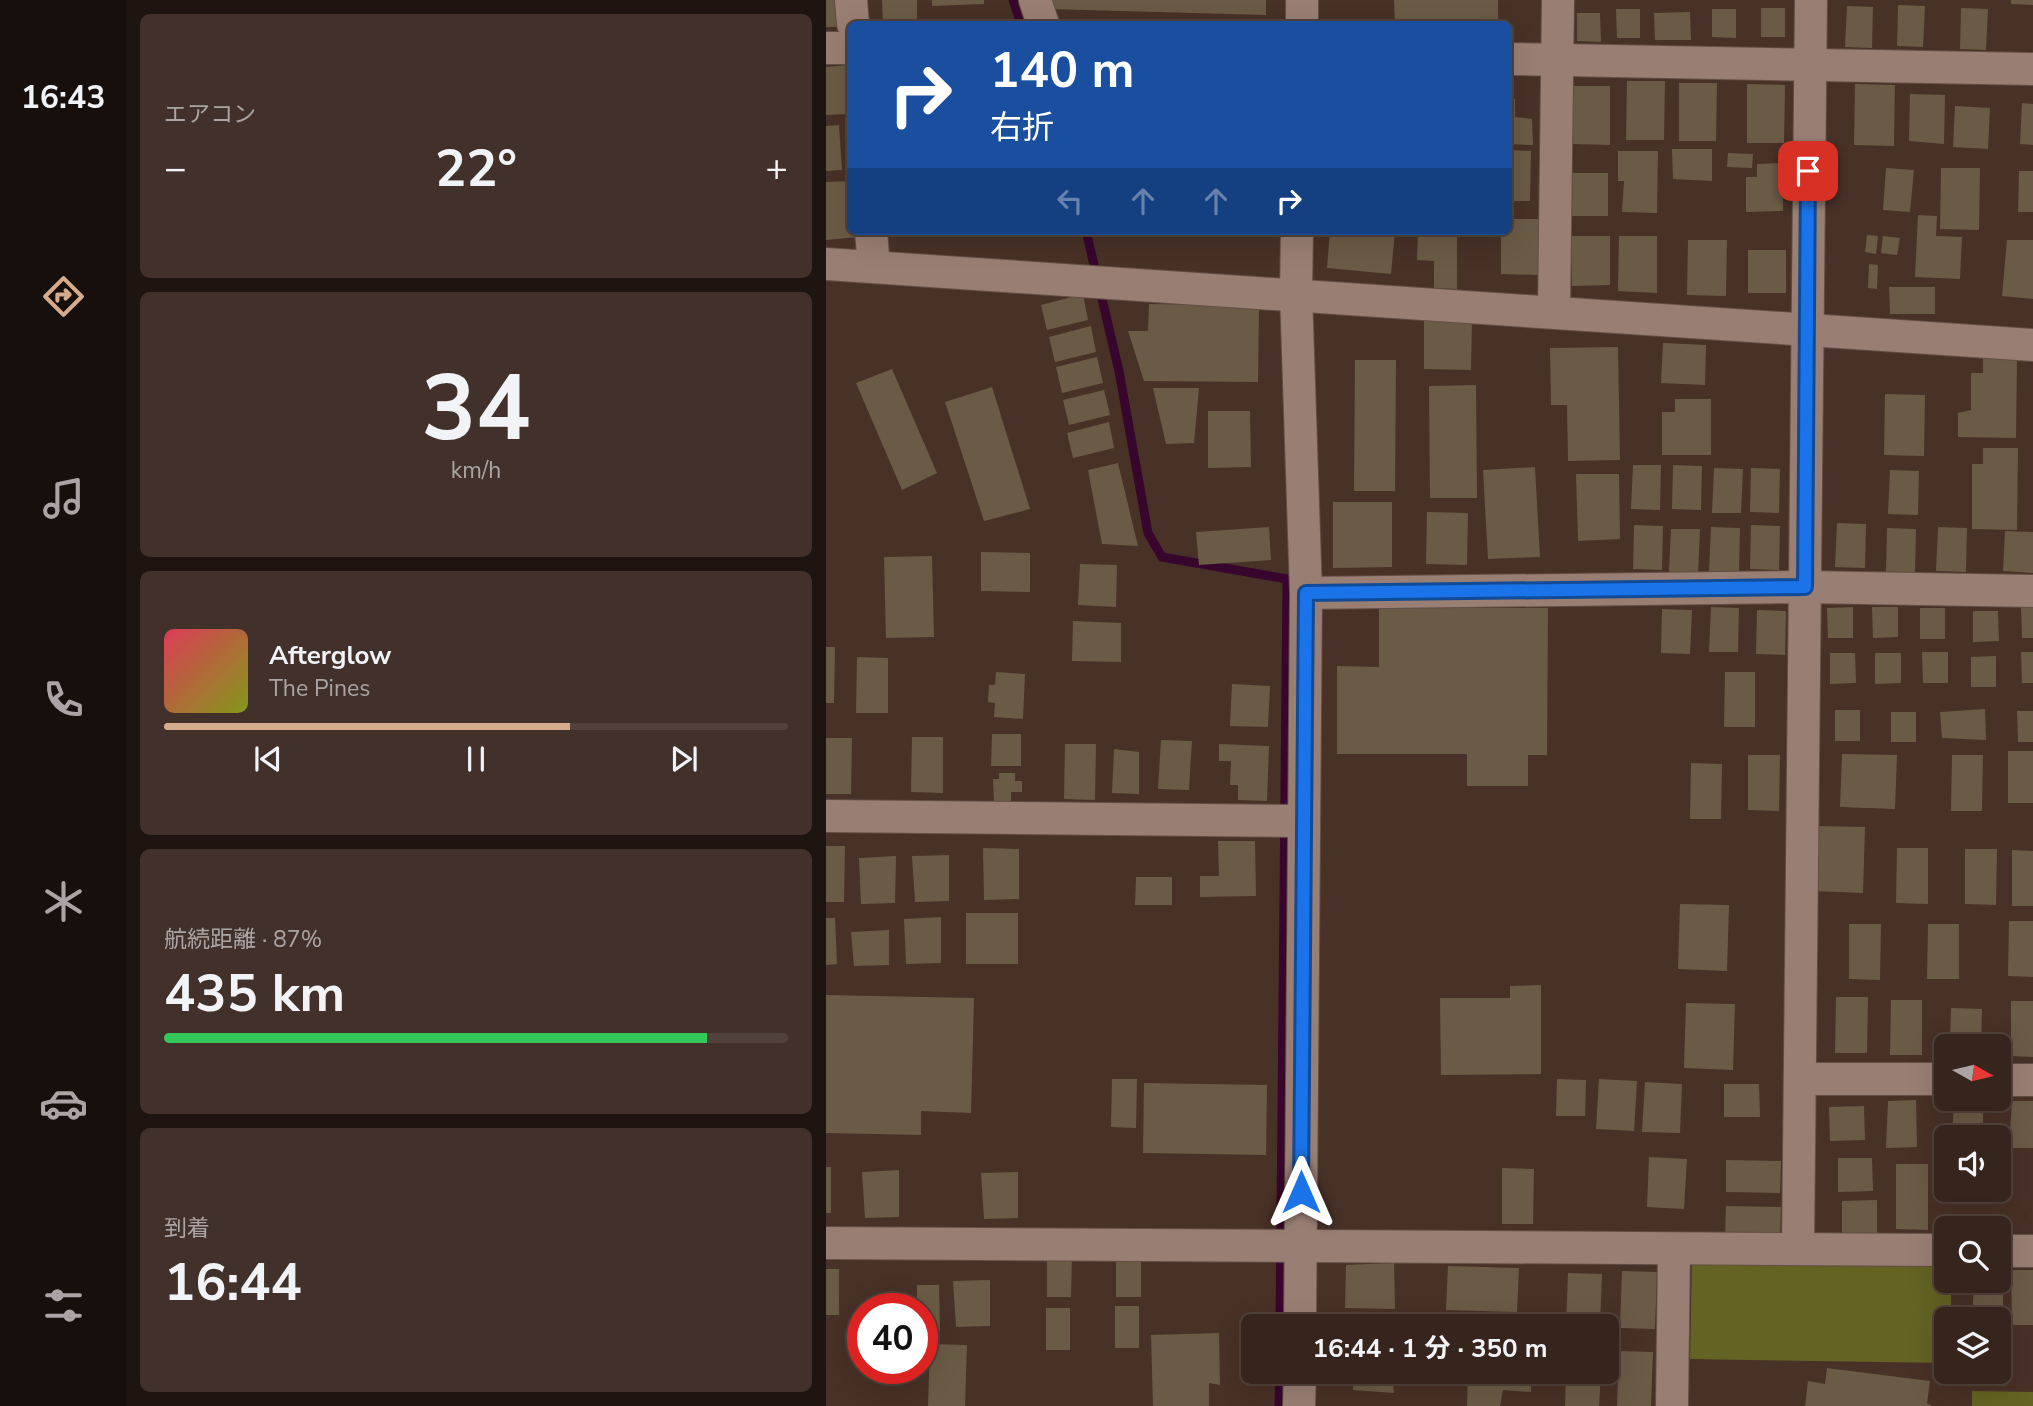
<!DOCTYPE html>
<html lang="ja">
<meta charset="utf-8">
<style>
:root{--surface:#36251d;--page:#41312a;--text:#f1f3f6;--muted:#aaa5a4;--line:#50423b;--accent:#d6ab8b}
body{margin:0;font-family:"Nunito Sans","Noto Sans JP",sans-serif;background:var(--page);color:var(--text);height:100vh;display:flex;flex-direction:column;font-size:26px;white-space:nowrap}
*{box-sizing:border-box;margin:0}
p{font-size:23px;color:var(--muted)}
.icon{flex:none;width:38px;height:38px;fill:none;stroke:currentColor;stroke-width:2;stroke-linecap:round;stroke-linejoin:round}
.map{position:relative;flex:1;overflow:hidden}
.panel{display:flex;flex-direction:column;gap:14px;padding:14px;background:#1e1410;width:700px}
.panel>*{flex:none}
.hud{position:absolute;left:21px;top:21px;width:665px;height:214px;border-radius:10px;box-shadow:0 7px 28px #0002,0 0 0 2px var(--line);background:#1a4fa0;color:#fff;overflow:hidden}
.needle{width:46px;rotate:98deg}
.buttons{position:absolute;left:1108px;top:1034px;display:grid;gap:14px}
.buttons a{display:grid;place-items:center;width:77px;height:77px;border-radius:10px;background:var(--surface);box-shadow:0 7px 28px #0002,0 0 0 2px var(--line);font-size:35px}
.speed{position:absolute;left:21px;top:1293px;display:flex;gap:14px;font-size:35px;font-weight:700;text-align:center}
.speed>*{display:grid;place-content:center;width:91px;height:91px;border-radius:50%;background:var(--surface);box-shadow:0 7px 28px #0002,0 0 0 2px var(--line);line-height:1}
.speed .limit{border:10px solid #d22;background:#fff;color:#111}
.pin{position:absolute;display:grid;place-items:center;width:60px;height:60px;color:#fff;margin:-30px;border-radius:14px;box-shadow:0 4px 10px #0006}
.me{position:absolute;width:77px;margin:-38px;rotate:0deg;stroke-linejoin:round;filter:drop-shadow(0 0 5px #0008)}
.turn{display:flex;align-items:center;gap:24px;height:147px;padding:0 28px;font-size:32px}
.turn .icon{width:91px;height:91px;stroke-width:2.5}
.turn b{display:block;font-size:49px;line-height:60px}
.lanes{display:flex;align-items:center;height:66px;padding:0 28px;background:#0003;justify-content:center;gap:35px;direction:ltr}
.lanes .off{opacity:.35}
.big{font-size:52px;font-weight:700;line-height:1.1}
.panel .tile{flex:1;display:flex;flex-direction:column;justify-content:center;gap:10px;min-width:0;padding:0 24px;border-radius:10px;background:var(--page)}
.panel .dial{align-items:center;gap:0}
.dial b{font-size:91px;line-height:1}
.song{display:flex;align-items:center;gap:21px}
.cover{width:84px;height:84px;border-radius:10px;background:linear-gradient(135deg,hsl(350 70% 55%),hsl(70 70% 35%))}
.played{height:7px;border-radius:4px;background:linear-gradient(90deg,var(--accent) 65%,var(--line) 65%)}
.keys{display:flex;justify-content:space-around;direction:ltr}
.heat{display:flex;justify-content:space-between;align-items:center;font-size:38px;direction:ltr}
.charge{height:10px;border-radius:5px;background:linear-gradient(90deg,#34c759 87%,var(--line) 0)}
.trip{position:absolute;left:415px;top:1314px;width:378px;height:70px;border-radius:10px;background:var(--surface);box-shadow:0 7px 28px #0002,0 0 0 2px var(--line);font-weight:700;line-height:70px;text-align:center}
main{display:flex;flex:1;min-height:0}
.menu{display:flex;flex-direction:column;width:126px;justify-content:space-around;align-items:center;background:#160f0c;color:var(--muted)}
.menu .icon{width:49px;height:49px}
.menu .selected{color:var(--accent)}
.menu b{font-size:32px;color:var(--text)}
.map>svg:first-child{display:block}
.green{fill:#636324}
.lines{fill:none;stroke-linecap:round;stroke-linejoin:round}
.stream{stroke:#38052d;stroke-width:9}
.building{fill:#6a5b46}
.minor-casing{stroke:#624e46;stroke-width:34}
.minor{stroke:#997e73;stroke-width:32}
.route-casing{stroke:#114b97;stroke-width:18}
.route{stroke:#1a73e8;stroke-width:12}
</style>
<main>
<nav class="menu">
<b>16:43</b>
<svg class="icon selected" aria-label="directions" viewBox="0 0 24 24"><path d="M12 3l9 9-9 9-9-9zM9 14v-3h6M13 9l2 2-2 2"/></svg>
<svg class="icon" aria-label="music" viewBox="0 0 24 24"><path d="M9 18V5l10-2v13"/><circle cx="6" cy="18" r="3"/><circle cx="16" cy="16" r="3"/></svg>
<svg class="icon" aria-label="phone" viewBox="0 0 24 24"><path d="M5 4h4l2 5-3 2q2 4 5 5l2-3 5 2v4C11 20 4 13 5 4z"/></svg>
<svg class="icon" aria-label="climate" viewBox="0 0 24 24"><path d="M12 3v18M4 7l16 10M4 17L20 7"/></svg>
<svg class="icon" aria-label="car" viewBox="0 0 24 24"><path d="M5 17H2v-5l4-1 3-4h7l3 4 3 1v5h-3M9 17h6M6 11h13"/><circle cx="7" cy="17" r="2"/><circle cx="17" cy="17" r="2"/></svg>
<svg class="icon" aria-label="filters" viewBox="0 0 24 24"><path d="M4 7h16M4 17h16"/><circle cx="9" cy="7" r="2"/><circle cx="15" cy="17" r="2"/></svg>
</nav>
<section class="panel">
<div class="tile"><p>エアコン</p>
<div class="heat"><a>−</a><b class="big">22°</b><a>+</a></div>
</div>
<div class="tile dial"><b>34</b><p>km/h</p></div>
<div class="tile">
<div class="song"><i class="cover"></i><div><b>Afterglow</b><p>The Pines</p></div></div>
<div class="played"></div>
<div class="keys"><svg class="icon" aria-label="previous" viewBox="0 0 24 24"><path d="M18 5L8 12l10 7zM5 5v14"/></svg><svg class="icon" aria-label="pause" viewBox="0 0 24 24"><path d="M8 5v14M16 5v14"/></svg><svg class="icon" aria-label="next" viewBox="0 0 24 24"><path d="M6 5l10 7-10 7zM19 5v14"/></svg></div>
</div>
<div class="tile"><p>航続距離 · 87%</p><b class="big">435 km</b><div class="charge"></div></div>
<div class="tile"><p>到着</p><b class="big">16:44</b></div>
</section>
<div class="map">
<svg width="1207" height="1406" viewBox="0 0 1207 1406">
<rect width="100%" height="100%" fill="#483127"/>
<!-- green -->
<g class="green">
<path d="M866,1259l254,5v17h5v38l-5,1v43l-256,-4z"/>
<path d="M1146,1391l61,1v14h-61z"/>
</g>
<g class="lines">
<!-- stream -->
<g class="stream">
<path d="M187,0l8,24"/>
<path d="M260,231l33,140 29,162 14,24 125,22 -7,747"/>
<path d="M453,1406l1,-34"/>
</g>
</g>
<!-- building -->
<g class="building">
<path d="M0,0h16l-1,27h-15z"/>
<path d="M56,0h35v24h-34z"/>
<path d="M106,0h52v4l-52,2z"/>
<path d="M221,0h219v15l-216,-6z"/>
<path d="M568,0h104v24h-103z"/>
<path d="M1185,0h22v5l-22,-1z"/>
<path d="M1072,5l27,1 -2,41 -26,-1z"/>
<path d="M1021,6l26,1 -1,41 -27,-1z"/>
<rect x="935" y="8" width="24" height="29"/>
<path d="M1135,8l27,1 -2,41 -26,-1z"/>
<path d="M790,9h24v29h-23z"/>
<path d="M886,9h24v29l-24,-1z"/>
<path d="M864,12l1,28h-36l-1,-27z"/>
<path d="M751,13h23l1,29 -24,-1z"/>
<path d="M21,65l2,49 -23,1v-48z"/>
<path d="M801,81h38l-1,59h-38z"/>
<path d="M853,83h38l-1,58h-37z"/>
<path d="M921,84l38,1 -1,58h-37z"/>
<path d="M1029,84l40,1 -1,61 -40,-1z"/>
<path d="M747,86h37v59l-38,-1z"/>
<path d="M1084,94l35,1 -1,49 -35,-3z"/>
<path d="M682,99h7v18l17,2 1,26 -25,-1z"/>
<path d="M1196,103l11,1v41l-13,-1z"/>
<path d="M1129,106l35,2 -2,41 -35,-2z"/>
<path d="M13,125l3,45 -16,1v-45z"/>
<path d="M846,149h40v32l-39,-2z"/>
<path d="M682,150l23,1 -1,50h-22z"/>
<path d="M792,151h40l-1,62 -35,-1 2,-31h-6z"/>
<path d="M902,153l25,1 -1,14 -25,-1z"/>
<path d="M957,163v48l-37,1v-35h11v-13z"/>
<path d="M1060,168l28,2 -4,42 -27,-2z"/>
<path d="M1115,168h39l-1,62 -39,-1z"/>
<path d="M1193,171h14v41h-15z"/>
<rect x="743" y="173" width="39" height="43"/>
<path d="M24,181v50h8v6l-32,3v-58z"/>
<path d="M1092,215l19,1 -1,20 26,1 -2,42 -45,-2z"/>
<path d="M682,219h32l-1,56 -38,-1v-43h7z"/>
<path d="M504,231h65l-4,43 -64,-6z"/>
<path d="M592,231h39v58l-23,-1v-27l-17,-1z"/>
<path d="M1041,235l11,1 -2,18 -11,-2z"/>
<path d="M745,236h39v49l-38,1z"/>
<path d="M793,236h38v57l-39,-2z"/>
<path d="M1057,236l17,2 -3,17 -16,-2z"/>
<path d="M862,240h39l-1,56 -39,-1z"/>
<path d="M1181,240h26v59l-31,-3z"/>
<rect x="922" y="250" width="38" height="43"/>
<path d="M1043,264l9,1 -1,24 -9,-1z"/>
<path d="M1063,287h46v27h-45z"/>
<path d="M257,294l5,26 -41,10 -6,-25z"/>
<path d="M323,304l110,2 -1,76 -114,-1 -16,-50h20z"/>
<path d="M598,318h48l-1,52 -47,-1z"/>
<path d="M265,326l5,26 -41,10 -6,-25z"/>
<path d="M837,343l43,2 -1,40 -44,-2z"/>
<path d="M792,347l2,113 -52,1 -1,-56h-16l-1,-57z"/>
<path d="M271,357l6,26 -41,10 -6,-26z"/>
<path d="M1157,357l34,1 -1,80 -58,-1v-24l13,-3v-37h12z"/>
<path d="M529,360h41l-1,131h-41z"/>
<path d="M66,369l45,104 -35,17 -46,-107z"/>
<path d="M650,385l1,113h-47l-1,-112z"/>
<path d="M166,387l38,122 -46,12 -39,-119z"/>
<path d="M327,388h46l-5,55 -28,1z"/>
<path d="M278,390l6,25 -41,10 -6,-25z"/>
<path d="M1059,394l40,1 -1,61 -40,-1z"/>
<path d="M849,399h36v56h-49v-43h13z"/>
<path d="M382,411h42l1,56 -43,1z"/>
<path d="M283,422l5,26 -41,10 -6,-25z"/>
<path d="M1157,448h35l-1,82 -45,-1v-65h11z"/>
<path d="M292,463l20,83 -36,-2 -14,-74z"/>
<path d="M807,465h28l-1,45 -29,-1z"/>
<path d="M847,465l29,1 -1,44 -29,-1z"/>
<path d="M709,467l5,90 -52,2 -5,-89z"/>
<path d="M888,468l29,1 -2,44h-29z"/>
<path d="M925,468l29,1 -1,44 -29,-1z"/>
<path d="M1064,470l29,1 -1,44 -30,-1z"/>
<path d="M750,474h43l1,65 -42,2z"/>
<path d="M507,502h59v65l-59,1z"/>
<path d="M601,512l41,1 -1,52 -41,-1z"/>
<path d="M1011,523l29,1 -1,44 -30,-1z"/>
<path d="M808,525l29,1 -1,44 -29,-1z"/>
<path d="M925,525l29,1 -1,44 -29,-1z"/>
<path d="M443,527l2,33 -72,5 -3,-33z"/>
<path d="M885,527l29,1 -1,44 -30,-1z"/>
<path d="M1112,527l29,1 -1,44 -30,-1z"/>
<path d="M1061,528l29,1 -1,44 -29,-1z"/>
<path d="M845,529h29l-2,45 -29,-2z"/>
<path d="M1179,531l28,1v41l-30,-2z"/>
<path d="M155,552l49,1v39l-49,-1z"/>
<path d="M106,556l2,81 -48,1 -2,-81z"/>
<path d="M254,564l37,1 -1,42 -38,-2z"/>
<path d="M885,607l28,1 -1,44h-29z"/>
<path d="M1027,607v31h-25l-1,-30z"/>
<path d="M1046,607h26v30l-25,1z"/>
<path d="M1195,607h12v31h-11z"/>
<path d="M553,608h169l-1,147h-19v31h-61v-32h-130v-88l42,1z"/>
<rect x="1094" y="608" width="25" height="31"/>
<path d="M836,609l30,1 -2,44 -29,-1z"/>
<path d="M931,610l29,1 -1,44 -29,-1z"/>
<path d="M1147,611h25l1,30 -26,1z"/>
<path d="M247,621l48,2v39l-49,-1z"/>
<path d="M0,647h9l-1,56h-8z"/>
<path d="M1096,652h26v31h-25z"/>
<path d="M1195,652h12v31h-11z"/>
<path d="M1004,653h25l1,30 -26,1z"/>
<path d="M1049,653h26v30l-26,1z"/>
<path d="M1170,656v31h-25v-30z"/>
<path d="M31,657l31,1v55h-32z"/>
<path d="M170,672l29,2 -2,45 -29,-2 1,-14 -7,-1 1,-17h6z"/>
<path d="M899,672h30v55h-31z"/>
<path d="M406,684l38,2 -2,41 -38,-1z"/>
<path d="M1159,709l1,31 -44,-2 -2,-26z"/>
<rect x="1009" y="710" width="25" height="31"/>
<path d="M1191,711h16v31h-15z"/>
<rect x="1065" y="712" width="25" height="30"/>
<path d="M166,734h29v32h-30z"/>
<path d="M86,737h31v56l-32,-1z"/>
<path d="M0,738h26l-1,56h-25z"/>
<path d="M335,740l31,1 -3,49 -31,-1z"/>
<path d="M239,744h31l-1,56 -31,-1z"/>
<path d="M393,744l50,2 -2,55 -29,-1v-15h-8l1,-24h-12z"/>
<path d="M288,749l25,3v42l-27,-1z"/>
<rect x="1182" y="751" width="25" height="52"/>
<path d="M1016,754l55,1 -2,54 -55,-2z"/>
<path d="M922,755h32l-1,56 -31,-1z"/>
<path d="M1126,755h31l-1,56h-31z"/>
<path d="M865,763l31,1 -1,55h-31z"/>
<path d="M173,773h16v8h7v11h-11v11h-17l-1,-24h6z"/>
<path d="M990,826l49,1 -2,66 -49,-2z"/>
<path d="M392,841h37l1,55 -56,1v-21h19z"/>
<path d="M0,846h19l-1,56h-18z"/>
<path d="M157,848l36,1v50l-35,1z"/>
<path d="M1071,848h31v56l-32,-1z"/>
<path d="M1139,849h32l-1,56 -31,-1z"/>
<path d="M1186,850l21,1v55h-21z"/>
<path d="M123,855v46l-34,1 -3,-46z"/>
<path d="M70,856l-1,47 -34,1 -2,-46z"/>
<path d="M310,877h36v28h-37z"/>
<path d="M854,904l49,1 -2,66 -49,-2z"/>
<rect x="140" y="913" width="52" height="51"/>
<path d="M115,917v46l-35,1 -2,-45z"/>
<path d="M0,918h9l2,46 -11,1z"/>
<path d="M1183,921h24v56l-25,-1z"/>
<path d="M1023,924h32l-1,56 -31,-1z"/>
<path d="M1102,924h31v55h-32z"/>
<path d="M63,930v35l-35,1 -3,-34z"/>
<path d="M715,985v89l-100,1 -1,-77h70v-12z"/>
<path d="M0,995l148,3 -3,115 -50,-2v24l-95,-2z"/>
<path d="M1010,997h32l-1,56h-32z"/>
<path d="M1065,1000h31v55h-32z"/>
<path d="M1185,1001h22v56l-22,-1z"/>
<path d="M860,1003l49,1 -2,66 -49,-2z"/>
<path d="M1125,1008l31,1 -1,37h-31z"/>
<path d="M286,1079h25l-1,49 -25,-1z"/>
<path d="M731,1079l29,1 -1,36h-29z"/>
<path d="M773,1079l38,2 -3,50 -38,-2z"/>
<path d="M819,1082l37,2 -2,49 -38,-1z"/>
<path d="M318,1083l123,2 -1,70 -123,-2z"/>
<path d="M898,1084h35l1,33h-36z"/>
<path d="M1090,1100l1,47 -31,1 2,-47z"/>
<path d="M1128,1100h29v38h-31z"/>
<path d="M1186,1101h21v47h-24z"/>
<path d="M1038,1106l1,34 -35,1 -1,-34z"/>
<path d="M823,1157l38,2 -3,50 -37,-2z"/>
<path d="M1012,1158h34l1,33 -35,1z"/>
<path d="M900,1160l55,1 -1,32 -54,-1z"/>
<path d="M1070,1164h32v66l-32,-1z"/>
<rect x="0" y="1167" width="5" height="46"/>
<path d="M676,1168l32,1 -1,55h-31z"/>
<path d="M73,1170v47l-34,1 -3,-46z"/>
<path d="M192,1172v46l-34,1 -3,-46z"/>
<path d="M1051,1200v33l-35,1v-33z"/>
<path d="M900,1206l55,1 -1,31 -55,-1z"/>
<path d="M221,1255h25l-1,42h-24z"/>
<rect x="290" y="1255" width="25" height="42"/>
<path d="M568,1263l1,46 -50,-1 1,-43z"/>
<path d="M622,1266l71,2 -2,44 -71,-2z"/>
<rect x="0" y="1269" width="13" height="46"/>
<path d="M1185,1270h22v55h-21z"/>
<path d="M796,1271l35,1 -2,57 -35,-1z"/>
<path d="M742,1273l34,1 -2,52h-34z"/>
<path d="M164,1280v46l-34,1 -3,-46z"/>
<path d="M1148,1283h29v47h-5v-10h-26z"/>
<path d="M91,1285h22l1,46 -18,1v-23h-5z"/>
<rect x="289" y="1306" width="24" height="42"/>
<rect x="220" y="1308" width="24" height="42"/>
<path d="M642,1319l35,1 -1,6h-34z"/>
<path d="M393,1333l1,52 -11,-2v23h-56l-2,-71z"/>
<path d="M104,1344l37,1 -2,61h-37z"/>
<path d="M793,1351l34,1 -2,54h-34z"/>
<path d="M1001,1368l103,13 -3,22 5,3h-127l3,-25 17,3z"/>
<path d="M528,1372h38l2,21 -41,-3z"/>
<path d="M642,1372h63v20l-28,-2 -3,16h-33z"/>
<path d="M740,1372h35l-2,34h-34z"/>
</g>
<g class="lines">
<defs>
<g id="minor">
<path d="M25,0l2,24"/>
<path d="M209,0l8,24"/>
<path d="M476,24v-24"/>
<path d="M0,48h24"/>
<path d="M682,59l525,10"/>
<path d="M45,231l3,36"/>
<path d="M471,231l-1,62 10,300 -6,733"/>
<path d="M0,264l1207,81"/>
<path d="M728,311l4,-311"/>
<path d="M480,593l499,-6 228,4"/>
<path d="M0,816l478,5"/>
<path d="M974,1079h146"/>
<path d="M1172,1080h35"/>
<path d="M0,1243l1120,7"/>
<path d="M972,1249l13,-1249"/>
<path d="M1172,1251h35"/>
<path d="M473,1406l1,-34"/>
<path d="M846,1406l2,-157"/>
</g>
</defs>
<!-- minor casing -->
<use href="#minor" class="minor-casing"/>
<!-- minor -->
<use href="#minor" class="minor"/>
</g>
<g class="lines">
<defs>
<path id="route" d="M475,1192l5,-599 499,-6 3,-416"/>
</defs>
<!-- route casing -->
<use href="#route" class="route-casing"/>
<!-- route -->
<use href="#route" class="route"/>
</g>
</svg>
<div class="buttons">
<a><svg class="needle" viewBox="-14 -14 28 28"><path d="M0-13l5 13h-10z" fill="#e53935"/><path d="M0 13l5-13h-10z" fill="#aaa5a4"/></svg></a>
<a><svg class="icon" aria-label="sound" viewBox="0 0 24 24"><path d="M4 9h4l5-4v14l-5-4H4zM17 9q2 3 0 6"/></svg></a>
<a><svg class="icon" aria-label="search" viewBox="0 0 24 24"><circle cx="10" cy="10" r="6"/><path d="M15 15l6 6"/></svg></a>
<a><svg class="icon" aria-label="layers" viewBox="0 0 24 24"><path d="M12 4l9 5-9 5-9-5zM3 14l9 5 9-5"/></svg></a>
</div>
<div class="speed"><div class="limit">40</div></div>
<div class="pin" style="left:982px;top:171px;background:#d93025"><svg class="icon" aria-label="arrive" viewBox="0 0 24 24"><path d="M6 21V4h12l-3 4 3 4H6"/></svg></div>
<svg class="me" style="left:475px;top:1192px" viewBox="-20 -20 40 40"><path d="M0-17L14 15 0 8-14 15z" fill="#1a73e8" stroke="#fff" stroke-width="4"/></svg>
<div class="trip">16:44 · 1 分 · 350 m</div>
<div class="hud">
<div class="turn"><svg class="icon" aria-label="right" viewBox="0 0 24 24"><path d="M7 20v-9h11M14 6l5 5-5 5"/></svg><div><b>140 m</b>右折</div></div>
<div class="lanes"><svg class="icon off" aria-label="left" viewBox="0 0 24 24"><path d="M17 20v-9H6M10 6l-5 5 5 5"/></svg><svg class="icon off" aria-label="ahead" viewBox="0 0 24 24"><path d="M12 20V5M6 11l6-6 6 6"/></svg><svg class="icon off" aria-label="ahead" viewBox="0 0 24 24"><path d="M12 20V5M6 11l6-6 6 6"/></svg><svg class="icon" aria-label="right" viewBox="0 0 24 24"><path d="M7 20v-9h11M14 6l5 5-5 5"/></svg></div>
</div>
</div>
</main>
